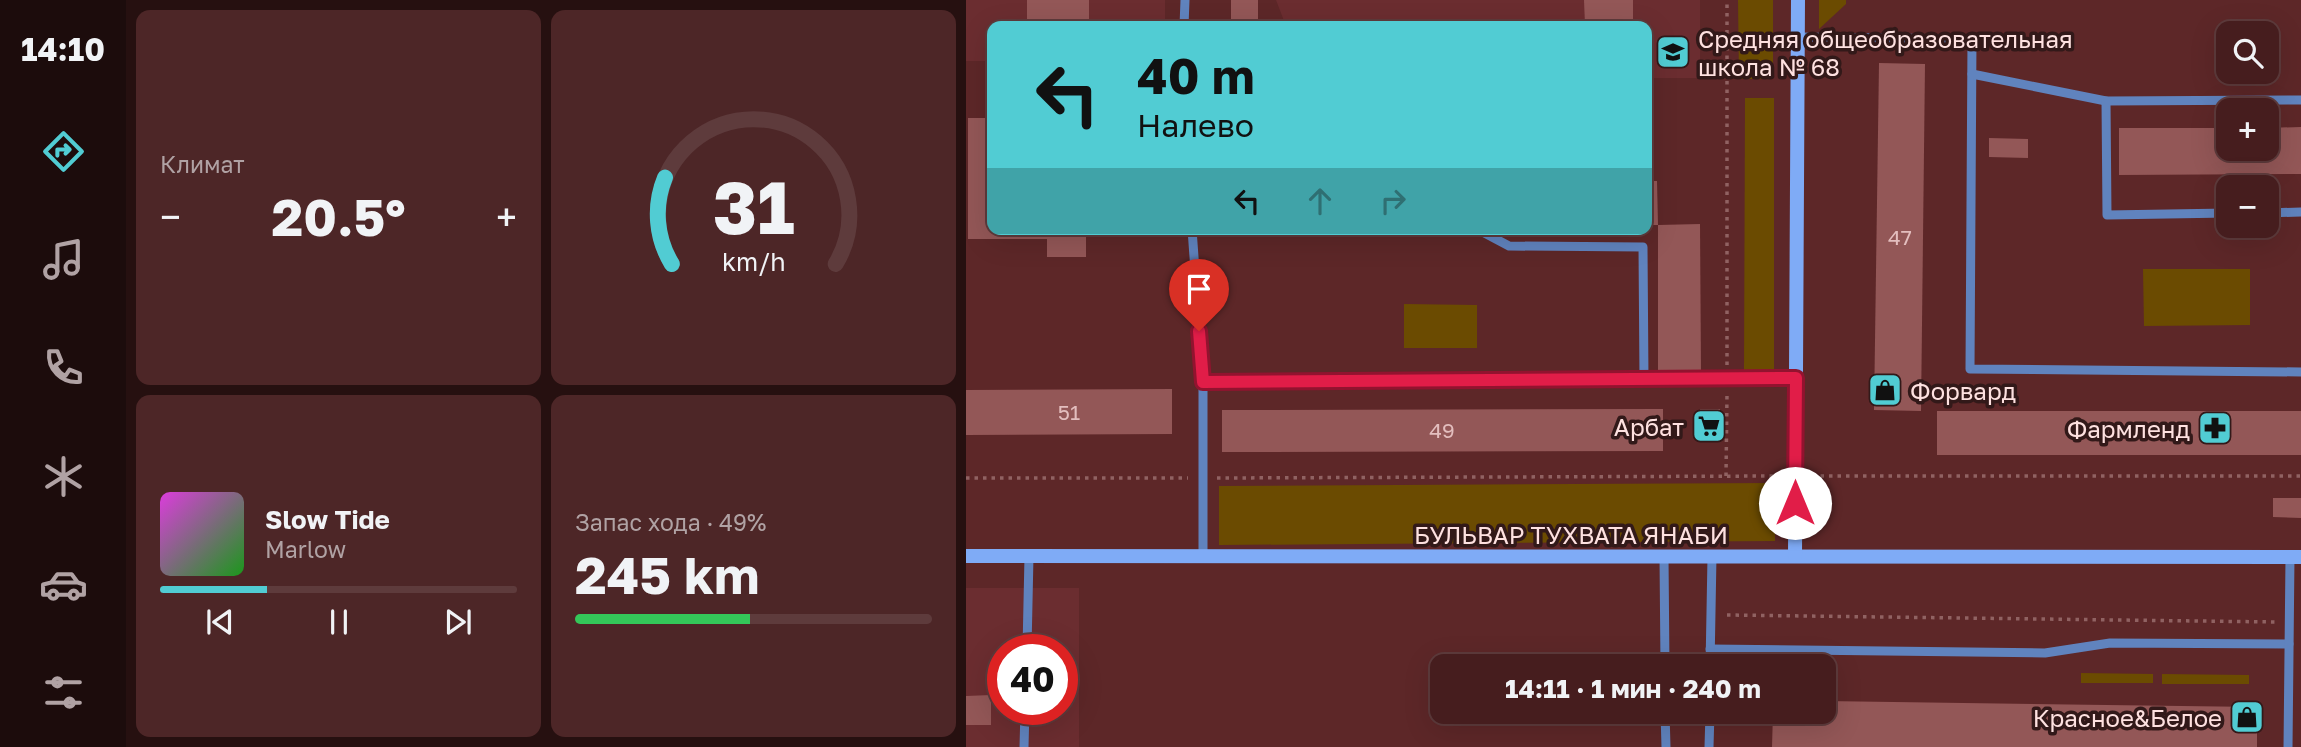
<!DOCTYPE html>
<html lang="ru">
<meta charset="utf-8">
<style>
:root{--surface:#461d1e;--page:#4d2627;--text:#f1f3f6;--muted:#b0a2a4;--line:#5e3b3c;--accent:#51ccd3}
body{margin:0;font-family:"Golos Text",sans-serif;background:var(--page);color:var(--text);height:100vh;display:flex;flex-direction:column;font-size:26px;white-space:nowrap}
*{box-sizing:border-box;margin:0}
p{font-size:23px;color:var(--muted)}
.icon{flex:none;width:38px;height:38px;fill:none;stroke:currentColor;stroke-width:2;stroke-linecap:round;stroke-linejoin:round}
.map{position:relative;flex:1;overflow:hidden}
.drawer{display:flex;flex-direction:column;gap:10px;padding:10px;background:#261010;width:840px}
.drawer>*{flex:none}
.top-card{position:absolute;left:21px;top:21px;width:665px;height:214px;border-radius:14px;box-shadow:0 7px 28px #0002,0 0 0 2px var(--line);background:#51ccd3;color:#111;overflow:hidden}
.fabs{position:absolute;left:1250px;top:21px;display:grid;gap:14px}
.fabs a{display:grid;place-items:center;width:63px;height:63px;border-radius:14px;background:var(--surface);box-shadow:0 7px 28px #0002,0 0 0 2px var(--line);font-size:35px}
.speed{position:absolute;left:21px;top:634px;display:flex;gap:14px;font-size:35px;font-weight:700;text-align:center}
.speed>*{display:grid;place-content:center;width:91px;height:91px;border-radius:50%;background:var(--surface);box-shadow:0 7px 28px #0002,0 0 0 2px var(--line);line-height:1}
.speed .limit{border:10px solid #d22;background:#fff;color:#111}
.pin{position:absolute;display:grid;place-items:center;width:60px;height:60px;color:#fff;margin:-72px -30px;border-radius:50% 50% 50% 0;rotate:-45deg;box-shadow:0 0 7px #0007}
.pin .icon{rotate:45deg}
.me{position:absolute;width:77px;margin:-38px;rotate:0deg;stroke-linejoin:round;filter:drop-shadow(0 0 5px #0008)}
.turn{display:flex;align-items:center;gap:24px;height:147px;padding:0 35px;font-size:32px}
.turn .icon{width:91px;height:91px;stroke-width:2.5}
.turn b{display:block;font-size:49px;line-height:60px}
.lanes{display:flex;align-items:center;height:66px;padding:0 35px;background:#0003;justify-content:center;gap:35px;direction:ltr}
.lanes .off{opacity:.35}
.big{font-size:52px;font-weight:700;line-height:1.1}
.drawer .tile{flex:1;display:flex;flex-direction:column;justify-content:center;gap:10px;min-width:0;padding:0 24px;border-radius:14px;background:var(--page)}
.drawer .dial{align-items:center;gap:0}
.dial svg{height:182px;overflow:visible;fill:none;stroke:var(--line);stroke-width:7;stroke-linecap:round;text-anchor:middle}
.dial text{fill:var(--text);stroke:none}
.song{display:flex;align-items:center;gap:21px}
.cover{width:84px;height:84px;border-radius:10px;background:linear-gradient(135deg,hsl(300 70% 55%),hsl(120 70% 35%))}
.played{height:7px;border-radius:4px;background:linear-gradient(90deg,var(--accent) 30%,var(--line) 30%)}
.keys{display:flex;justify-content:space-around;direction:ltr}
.heat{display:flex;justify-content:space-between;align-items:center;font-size:38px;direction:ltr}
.charge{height:10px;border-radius:5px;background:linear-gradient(90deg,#34c759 49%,var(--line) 0)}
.drawer .tiles{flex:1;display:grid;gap:10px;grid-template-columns:repeat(2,1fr)}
.trip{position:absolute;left:464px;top:654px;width:406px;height:70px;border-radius:14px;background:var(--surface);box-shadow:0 7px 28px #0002,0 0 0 2px var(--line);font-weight:700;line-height:70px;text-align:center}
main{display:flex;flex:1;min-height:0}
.dock{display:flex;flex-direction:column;width:126px;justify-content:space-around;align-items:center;background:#1c0c0c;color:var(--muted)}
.dock .icon{width:49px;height:49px}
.dock .selected{color:var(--accent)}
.dock b{font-size:32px;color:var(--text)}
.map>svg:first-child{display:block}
.built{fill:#6b2d30;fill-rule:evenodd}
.green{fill:#6b4b01}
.building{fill:#935757}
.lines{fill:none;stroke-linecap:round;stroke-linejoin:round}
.path{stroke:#906262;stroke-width:3.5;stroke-dasharray:3.5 5;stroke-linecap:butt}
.lane{stroke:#6083be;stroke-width:9}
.secondary{stroke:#7fabf6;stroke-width:14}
.route-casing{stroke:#92132f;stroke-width:18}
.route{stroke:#e11d48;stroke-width:12}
.labels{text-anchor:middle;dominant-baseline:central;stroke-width:7;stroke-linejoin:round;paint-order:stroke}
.number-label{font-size:21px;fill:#e3bebe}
.poi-label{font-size:24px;fill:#fee1e0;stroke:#321919;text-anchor:end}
.street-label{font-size:24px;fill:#fee1e0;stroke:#321919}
</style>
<main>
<nav class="dock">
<b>14:10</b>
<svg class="icon selected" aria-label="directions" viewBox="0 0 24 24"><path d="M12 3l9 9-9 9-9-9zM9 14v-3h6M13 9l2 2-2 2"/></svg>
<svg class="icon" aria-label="music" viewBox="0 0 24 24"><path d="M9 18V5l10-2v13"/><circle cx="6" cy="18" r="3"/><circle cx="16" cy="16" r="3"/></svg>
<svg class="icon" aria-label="phone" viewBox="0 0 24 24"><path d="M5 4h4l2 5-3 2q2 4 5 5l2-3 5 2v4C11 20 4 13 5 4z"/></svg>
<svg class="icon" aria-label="climate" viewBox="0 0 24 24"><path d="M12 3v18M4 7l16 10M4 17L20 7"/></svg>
<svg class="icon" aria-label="car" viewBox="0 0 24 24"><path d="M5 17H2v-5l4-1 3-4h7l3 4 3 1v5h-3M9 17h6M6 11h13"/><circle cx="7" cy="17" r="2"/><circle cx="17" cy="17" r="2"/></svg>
<svg class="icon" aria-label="filters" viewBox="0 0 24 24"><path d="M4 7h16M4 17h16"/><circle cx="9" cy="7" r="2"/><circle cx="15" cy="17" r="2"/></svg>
</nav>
<section class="drawer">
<div class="tiles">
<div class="tile"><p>Климат</p>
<div class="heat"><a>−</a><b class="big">20.5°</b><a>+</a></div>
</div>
<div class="tile dial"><svg viewBox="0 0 100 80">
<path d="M14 69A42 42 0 1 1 86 69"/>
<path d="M14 69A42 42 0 0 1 11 31" stroke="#51ccd3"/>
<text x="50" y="56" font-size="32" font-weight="700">31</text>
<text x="50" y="72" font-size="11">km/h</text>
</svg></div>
<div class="tile">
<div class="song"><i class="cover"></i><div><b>Slow Tide</b><p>Marlow</p></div></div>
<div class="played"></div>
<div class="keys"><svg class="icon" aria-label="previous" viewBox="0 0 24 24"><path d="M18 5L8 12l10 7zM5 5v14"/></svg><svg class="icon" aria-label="pause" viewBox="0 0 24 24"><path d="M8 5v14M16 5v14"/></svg><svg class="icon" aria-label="next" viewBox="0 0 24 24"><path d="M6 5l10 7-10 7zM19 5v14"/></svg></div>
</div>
<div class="tile"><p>Запас хода · 49%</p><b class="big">245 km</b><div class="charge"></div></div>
</div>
</section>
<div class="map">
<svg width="1335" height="747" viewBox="0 0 1335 747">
<rect width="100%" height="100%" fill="#5d2728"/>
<!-- built -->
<g class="built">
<path d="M0,0h199v26h-173v35h-26z"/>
<path d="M310,0h424v78h-53v-52h-361z"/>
<path d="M0,588h113v159h-113zM37,649h59v60h-59z"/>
</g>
<!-- green -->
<g class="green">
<path d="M772,0h35v79h-34z"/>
<path d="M853,0h27v4l-27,25z"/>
<path d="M779,98h29v275h-30z"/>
<path d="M1177,269h107v56l-106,1z"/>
<path d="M438,304l73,1v43h-73z"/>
<path d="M809,483v58l-556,4v-59z"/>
<path d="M1115,673l72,1v9h-72z"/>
<path d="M1196,674l87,1v9h-87z"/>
</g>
<!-- building -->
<g class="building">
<path d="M61,0h62v23l-62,-1z"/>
<path d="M265,0h27v20l-27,-1z"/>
<path d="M618,0h49v25h-48z"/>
<path d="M913,63l46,1 -4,347 -47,-1z"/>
<path d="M2,118h24v111h94v28h-39v-18h-79z"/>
<path d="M1335,127v47l-182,1v-47h109v21h38v-21z"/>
<path d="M1023,138l39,1v19l-39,-1z"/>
<path d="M681,181h10l1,44h-11z"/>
<path d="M734,224l1,149h-43v-148z"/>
<path d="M206,389v45l-206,1v-45z"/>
<path d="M697,409v42l-441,1v-42z"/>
<path d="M734,409h20v32h-19z"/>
<rect x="971" y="411" width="364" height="44"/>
<path d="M1307,498h28v20l-28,-1z"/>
<path d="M25,695v30h-25v-29z"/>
<path d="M858,701l433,6v40h-485l1,-35h51z"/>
</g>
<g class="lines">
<!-- path -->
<g class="path">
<path d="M761,365v-365"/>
<path d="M760,476l1,-82"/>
<path d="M846,476h489"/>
<path d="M0,478h222"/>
<path d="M251,478l562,-2"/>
<path d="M761,615l549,7"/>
</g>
<!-- lane -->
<g class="lane">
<path d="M218,26l1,-26"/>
<path d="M832,37l174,2 -2,330 331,3"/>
<path d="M1006,74l134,27 195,-1"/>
<path d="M1140,101l1,114 121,-2"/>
<path d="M1300,213l35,-1"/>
<path d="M226,229l11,153v174"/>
<path d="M511,229l32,17 134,1 1,132"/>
<path d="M237,382l593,-4"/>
<path d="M698,556l1,111"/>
<path d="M61,649l2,-93"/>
<path d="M744,649l335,4 65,-10 179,1"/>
<path d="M744,667l2,-111"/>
<path d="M699,712l1,35"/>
<path d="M58,747l1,-38"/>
<path d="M743,747l1,-35"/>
<path d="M1322,747l2,-190"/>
</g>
<!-- secondary -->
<g class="secondary">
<path d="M0,556l1335,1"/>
<path d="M829,556l3,-556"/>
</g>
</g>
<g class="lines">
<defs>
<path id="route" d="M233,331l4,51 593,-4 -1,125"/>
</defs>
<!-- route casing -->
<use href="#route" class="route-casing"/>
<!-- route -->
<use href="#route" class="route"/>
</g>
<!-- icons -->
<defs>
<symbol id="school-square" viewBox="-11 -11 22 22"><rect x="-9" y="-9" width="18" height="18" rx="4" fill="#51ccd3" stroke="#321919"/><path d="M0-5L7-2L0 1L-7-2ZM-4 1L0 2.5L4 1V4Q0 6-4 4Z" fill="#111"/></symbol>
<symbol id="shop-square" viewBox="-11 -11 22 22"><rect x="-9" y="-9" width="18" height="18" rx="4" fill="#51ccd3" stroke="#321919"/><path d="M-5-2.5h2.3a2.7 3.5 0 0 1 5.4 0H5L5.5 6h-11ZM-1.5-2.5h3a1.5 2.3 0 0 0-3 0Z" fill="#111"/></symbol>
<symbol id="supermarket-square" viewBox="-11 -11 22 22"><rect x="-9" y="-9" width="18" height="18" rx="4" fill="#51ccd3" stroke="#321919"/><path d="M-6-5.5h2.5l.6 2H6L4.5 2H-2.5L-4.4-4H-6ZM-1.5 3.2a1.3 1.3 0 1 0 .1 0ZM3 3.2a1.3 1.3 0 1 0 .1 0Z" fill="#111"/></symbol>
<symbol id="pharmacy-square" viewBox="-11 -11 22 22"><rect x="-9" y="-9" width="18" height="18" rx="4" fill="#51ccd3" stroke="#321919"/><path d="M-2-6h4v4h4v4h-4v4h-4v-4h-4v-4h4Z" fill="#111"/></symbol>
</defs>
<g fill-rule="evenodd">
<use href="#school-square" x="688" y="33" width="38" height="38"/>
<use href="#shop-square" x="900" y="371" width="38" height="38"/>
<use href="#supermarket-square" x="724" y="407" width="38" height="38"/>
<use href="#pharmacy-square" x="1230" y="409" width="38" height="38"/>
<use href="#shop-square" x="1262" y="698" width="38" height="38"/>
</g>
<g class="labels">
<!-- number labels -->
<g class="number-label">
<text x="934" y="237">47</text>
<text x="103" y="412">51</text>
<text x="476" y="430">49</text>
</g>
<!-- poi labels -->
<g class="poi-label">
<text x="732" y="38" text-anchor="start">Средняя общеобразовательная<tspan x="732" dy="28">школа № 68</tspan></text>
<text x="944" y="390" text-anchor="start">Форвард</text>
<text x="718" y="426">Арбат</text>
<text x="1224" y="428">Фармленд</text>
<text x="1256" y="717">Красное&amp;Белое</text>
</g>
<!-- street labels -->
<g class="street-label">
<text x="605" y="534">БУЛЬВАР ТУХВАТА ЯНАБИ</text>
</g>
</g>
</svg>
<div class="fabs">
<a><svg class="icon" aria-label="search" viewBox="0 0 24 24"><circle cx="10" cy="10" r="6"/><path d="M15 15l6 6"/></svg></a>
<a>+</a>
<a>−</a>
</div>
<div class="speed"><div class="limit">40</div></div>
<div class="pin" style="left:233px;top:331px;background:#d93025"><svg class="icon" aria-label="arrive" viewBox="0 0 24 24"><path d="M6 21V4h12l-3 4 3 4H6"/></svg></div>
<svg class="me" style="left:829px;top:503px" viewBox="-20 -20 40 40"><circle r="19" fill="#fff"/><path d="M0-13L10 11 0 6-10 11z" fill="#e11d48"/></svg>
<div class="trip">14:11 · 1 мин · 240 m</div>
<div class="top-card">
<div class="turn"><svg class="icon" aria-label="left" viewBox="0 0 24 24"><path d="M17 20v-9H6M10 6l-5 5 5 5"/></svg><div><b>40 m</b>Налево</div></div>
<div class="lanes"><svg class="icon" aria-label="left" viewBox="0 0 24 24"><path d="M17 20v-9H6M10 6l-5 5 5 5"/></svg><svg class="icon off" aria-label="ahead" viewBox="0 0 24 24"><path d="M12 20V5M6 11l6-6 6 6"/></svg><svg class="icon off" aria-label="right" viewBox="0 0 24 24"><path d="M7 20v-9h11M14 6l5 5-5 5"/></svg></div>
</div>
</div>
</main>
